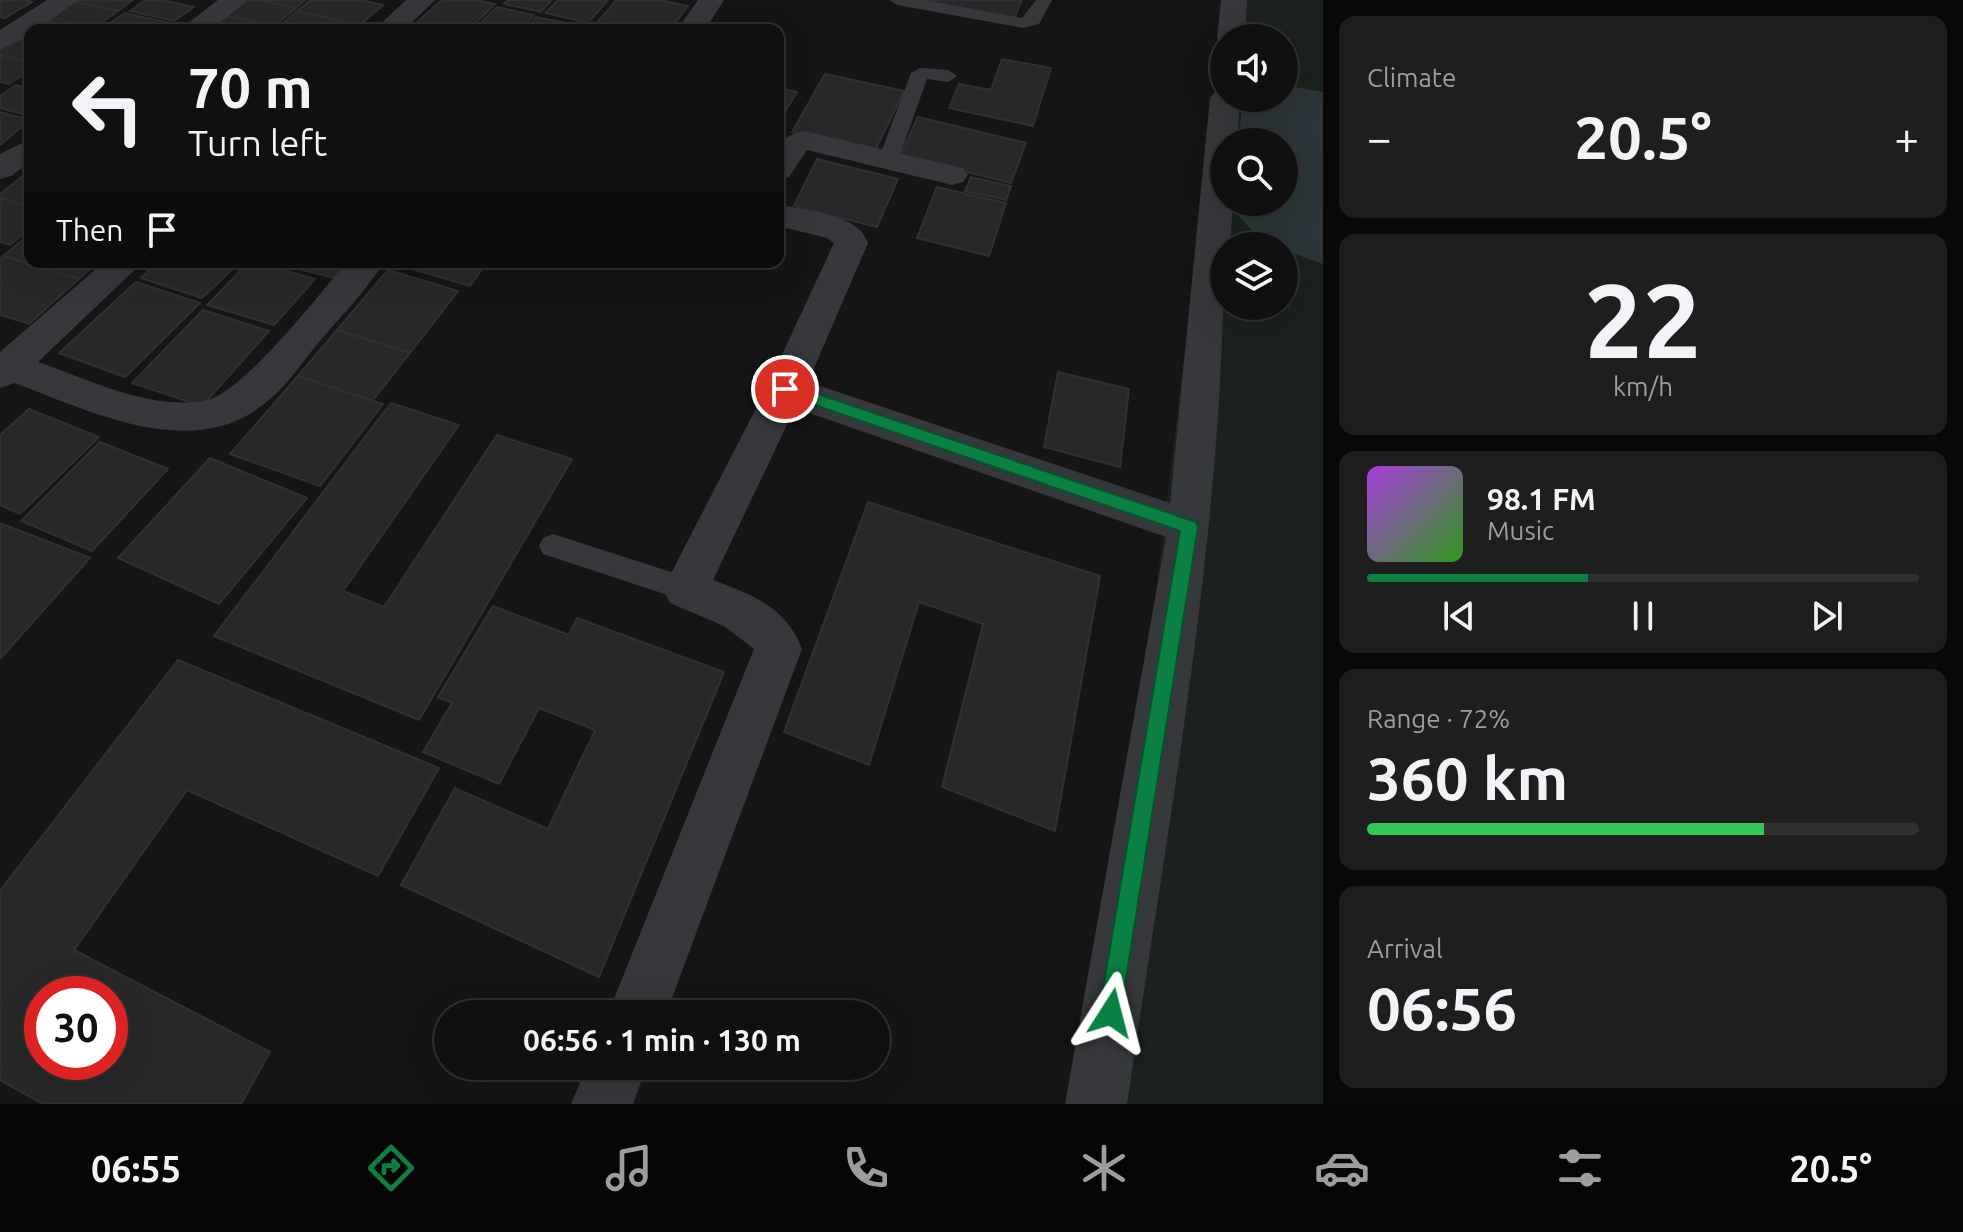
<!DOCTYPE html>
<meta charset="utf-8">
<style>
:root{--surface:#101010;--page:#1e1e1e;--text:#f1f3f6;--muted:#9c9d9f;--line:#303030;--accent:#0b8043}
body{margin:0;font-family:Ubuntu,sans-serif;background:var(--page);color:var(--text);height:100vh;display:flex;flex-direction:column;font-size:30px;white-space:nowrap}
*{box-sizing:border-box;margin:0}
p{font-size:26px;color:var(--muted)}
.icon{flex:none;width:44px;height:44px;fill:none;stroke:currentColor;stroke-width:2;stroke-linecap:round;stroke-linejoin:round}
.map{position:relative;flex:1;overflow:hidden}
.sheet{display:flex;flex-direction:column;gap:16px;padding:16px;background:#090909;width:640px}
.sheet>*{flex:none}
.banner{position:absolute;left:24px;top:24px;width:760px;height:244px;border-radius:16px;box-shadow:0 8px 32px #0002,0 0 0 2px var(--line);background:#101010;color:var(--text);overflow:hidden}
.controls{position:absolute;left:1210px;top:24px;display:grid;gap:16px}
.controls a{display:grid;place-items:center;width:88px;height:88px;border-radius:50%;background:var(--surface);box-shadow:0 8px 32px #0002,0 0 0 2px var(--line);font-size:40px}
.speed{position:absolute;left:24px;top:976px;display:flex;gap:16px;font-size:40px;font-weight:700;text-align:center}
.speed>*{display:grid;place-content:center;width:104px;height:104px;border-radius:50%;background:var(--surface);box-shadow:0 8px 32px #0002,0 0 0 2px var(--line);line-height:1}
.speed .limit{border:12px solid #d22;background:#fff;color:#111}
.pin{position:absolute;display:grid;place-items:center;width:68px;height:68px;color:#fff;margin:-34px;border:4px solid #fff;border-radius:50%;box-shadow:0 2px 8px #0007}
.me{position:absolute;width:88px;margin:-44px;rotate:9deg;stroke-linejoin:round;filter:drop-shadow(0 0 6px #0008)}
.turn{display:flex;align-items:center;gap:28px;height:168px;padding:0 32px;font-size:36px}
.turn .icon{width:104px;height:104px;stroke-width:2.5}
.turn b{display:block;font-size:56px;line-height:68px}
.then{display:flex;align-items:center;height:76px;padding:0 32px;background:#0003;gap:16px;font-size:30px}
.big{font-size:60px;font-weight:700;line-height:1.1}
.sheet .widget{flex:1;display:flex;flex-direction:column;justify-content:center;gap:12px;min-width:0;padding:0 28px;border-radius:16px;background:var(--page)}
.sheet .dial{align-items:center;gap:0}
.dial b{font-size:104px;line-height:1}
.song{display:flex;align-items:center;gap:24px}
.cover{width:96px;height:96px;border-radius:12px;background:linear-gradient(135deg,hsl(280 70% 55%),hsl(110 70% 35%))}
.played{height:8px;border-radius:4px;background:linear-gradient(90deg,var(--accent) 40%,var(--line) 40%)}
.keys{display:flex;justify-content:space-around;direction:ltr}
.heat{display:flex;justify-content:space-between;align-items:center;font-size:44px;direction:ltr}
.charge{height:12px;border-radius:6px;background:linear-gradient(90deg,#34c759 72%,var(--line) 0)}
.trip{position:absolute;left:434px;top:1000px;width:456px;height:80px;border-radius:40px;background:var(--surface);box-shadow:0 8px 32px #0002,0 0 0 2px var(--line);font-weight:700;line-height:80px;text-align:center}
.menu{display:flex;height:128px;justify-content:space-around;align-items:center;background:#060606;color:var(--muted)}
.menu .icon{width:56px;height:56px}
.menu .selected{color:var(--accent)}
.menu b{font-size:36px;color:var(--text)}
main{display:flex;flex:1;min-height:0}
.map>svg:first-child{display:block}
.green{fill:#1b211c;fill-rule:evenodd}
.water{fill:#2c3539}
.building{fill:#28282a;stroke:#2f3032;stroke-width:2;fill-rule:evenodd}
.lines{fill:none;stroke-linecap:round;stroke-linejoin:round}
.lane{fill:#36383b;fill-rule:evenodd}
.street{fill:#36383b;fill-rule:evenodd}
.route{fill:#0b8043;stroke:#07532c;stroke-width:2}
</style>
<main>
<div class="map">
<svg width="1323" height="1104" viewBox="0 0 1323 1104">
<rect width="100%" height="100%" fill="#151516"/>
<!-- green -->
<path class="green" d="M1227,0h96v1104h-229zM1224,38h60v60h-60zM1224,142h60v60h-60zM1224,246h60v60h-60z"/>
<!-- water -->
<path class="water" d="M1284,85l39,7v172l-39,-14v-4l-28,-11 -23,-25 1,-8h50v-60h-45l3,-44h42z"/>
<!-- building -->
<g class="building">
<path d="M0,0h25l7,2 -27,16 -5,-1z"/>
<path d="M68,0h2l48,11 -24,17 -51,-12z"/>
<path d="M70,0h63l-15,11z"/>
<path d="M145,0h18l31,7 -20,14 -44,-10z"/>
<path d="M247,0h14l35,8 -22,18 -47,-10z"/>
<path d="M261,0h44l-9,8z"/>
<path d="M311,0h50l22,5 -23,20 -63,-14z"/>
<path d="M442,0h34l19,4 -27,26h-30l-23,-6z"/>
<path d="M508,0h44l-11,12 -37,-8z"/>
<path d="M558,0h50l-20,23 -43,-10z"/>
<path d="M616,0h43l29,6 -18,24h-45l-29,-6z"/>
<path d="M920,0h102l-8,19z"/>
<path d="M497,7l37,8 -14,15h-47z"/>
<path d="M297,11l63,14 -5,5h-80z"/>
<path d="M125,13l54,12 -6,5h-73z"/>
<path d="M227,16l47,10 -5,4h-60z"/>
<path d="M536,17l45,9 -3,4h-54z"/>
<path d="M43,19l44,10 -57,1v7l-11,-2z"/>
<path d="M19,35l11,2v25l-30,-7v-8z"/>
<path d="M0,55l30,7v8l-21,14 -9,-2z"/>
<path d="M1002,59l49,9 -18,58 -84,-18 10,-24 32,6z"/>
<path d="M825,74l79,17 -29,60 -83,-19z"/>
<path d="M16,85l14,4v27l-30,-8v-12z"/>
<path d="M778,88l19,4 -19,31z"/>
<path d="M0,112l30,8 -30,25z"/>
<path d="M918,117l108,26 -15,40 -111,-28z"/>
<path d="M817,159l81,20 -21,48 -83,-21z"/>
<path d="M30,170v37l-30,-9v-4z"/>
<path d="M971,177l40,9 -5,14 -41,-9z"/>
<path d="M937,187l69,16 -17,53 -72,-18z"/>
<path d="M0,198l30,9v22l-20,16 -10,-3z"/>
<path d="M30,234v28h68l-19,17 -76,-23z"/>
<path d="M3,256l76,23 -50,45 -29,-9v-56z"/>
<path d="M158,262h82l-38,36 -61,-20z"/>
<path d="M249,262h5l61,17 -41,46 -67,-20z"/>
<path d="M272,262h76l-14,16z"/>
<path d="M389,262h98l-17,24z"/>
<path d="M388,270l70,21 -48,62 -73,-23z"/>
<path d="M136,282l64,21 -75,74 -66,-24z"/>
<path d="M203,310l66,21 -67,75 -70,-23z"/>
<path d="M337,330l73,23 -38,48 -74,-25z"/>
<path d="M1058,372l71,17 -9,78 -76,-20z"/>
<path d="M298,376l85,28 -63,82 -90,-32z"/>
<path d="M391,403l68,22 -116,166 41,16 113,-172 75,24 -153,261 -205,-84z"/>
<path d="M29,409l70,28 -79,77 -20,-9v-70z"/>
<path d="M100,442l68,27 -76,82 -71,-30z"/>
<path d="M210,458l97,40 -88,106 -101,-46z"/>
<path d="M868,502l232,74 -45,255 -113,-44 41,-163 -64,-22 -50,163 -85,-33z"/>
<path d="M0,523l90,35 -90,101z"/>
<path d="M493,606l76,29 8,-17 147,54 -125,305 -198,-92 54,-97 93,41 47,-99 -56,-22 -40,76 -76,-32 29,-49 -14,-6z"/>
<path d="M178,660l261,108 -61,108 -191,-86 -113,160 196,102 -29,52h-198l-43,-24v-189zM42,994h68v68h-68z"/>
</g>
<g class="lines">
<!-- lane -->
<g class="lane">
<path d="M889,0h36l97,18 14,-18h16l-13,24 -16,4 -126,-23z"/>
<path d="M920,68l28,2 9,6 -9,6 -21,-3 -29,81 -3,4h-14l-3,-4 33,-87z"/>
<path d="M553,534l143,46 4,9 -4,9 -10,3 -143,-47 -4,-8 4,-8z"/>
</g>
<!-- street -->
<g class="street">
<path d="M47,0h31l-41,30h-7v5l-30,15v-20z"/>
<path d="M218,0h30l-37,30h-32z"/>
<path d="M406,0h29l-31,30h-30z"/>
<path d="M698,0h26l-19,30h-28z"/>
<path d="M1221,0h26l-2,38h-21v7l-7,-7z"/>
<path d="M1224,89v9h16l-3,44h-13v60h9l-3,44h-6c0,285 -56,574 -97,858h-62l101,-567 -371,-129 -82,172c40,15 73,27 89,69l-136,365h-58l146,-365 -30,-23 -54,-23 -7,-14 103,-200 68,-146 -7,-5 -49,-12v-22c26,7 81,9 90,39l-60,139 362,121 40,-405 5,-6z"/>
<path d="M804,131l159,37 5,7 -5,7 -11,3 -145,-35 -18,27 -11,3c0,-29 -7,-41 26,-49z"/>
<path d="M30,139v23l-19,14 -11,3v-25z"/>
<path d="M104,262h39l-105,100c50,17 111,48 166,39 39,-7 115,-107 143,-139h37c-19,31 -47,58 -70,86 -14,17 -27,37 -44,51 -73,66 -178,13 -255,-16l-15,5v-36z"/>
<path d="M587,1066h60l-14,38h-62z"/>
</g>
</g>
<!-- route -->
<path class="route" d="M785,383l411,139 2,5 -79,495 -8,3 -9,-3 -3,-9 81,-482 -400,-138 -3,-4z"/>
</svg>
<div class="controls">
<a><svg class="icon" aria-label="sound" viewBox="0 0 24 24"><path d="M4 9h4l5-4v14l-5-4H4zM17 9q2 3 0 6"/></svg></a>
<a><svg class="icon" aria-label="search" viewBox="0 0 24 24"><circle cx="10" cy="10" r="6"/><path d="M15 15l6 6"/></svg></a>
<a><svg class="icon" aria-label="layers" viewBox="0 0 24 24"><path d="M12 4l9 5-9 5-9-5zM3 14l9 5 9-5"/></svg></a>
</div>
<div class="speed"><div class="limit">30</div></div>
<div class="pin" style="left:785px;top:389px;background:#d93025"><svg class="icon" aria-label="arrive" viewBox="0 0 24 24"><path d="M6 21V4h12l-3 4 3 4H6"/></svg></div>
<svg class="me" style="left:1111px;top:1013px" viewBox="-20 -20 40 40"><path d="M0-17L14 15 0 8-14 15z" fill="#0b8043" stroke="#fff" stroke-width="4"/></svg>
<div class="trip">06:56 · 1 min · 130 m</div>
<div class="banner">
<div class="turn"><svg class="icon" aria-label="left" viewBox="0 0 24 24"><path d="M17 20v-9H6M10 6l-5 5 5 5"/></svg><div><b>70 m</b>Turn left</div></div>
<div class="then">Then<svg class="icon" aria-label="arrive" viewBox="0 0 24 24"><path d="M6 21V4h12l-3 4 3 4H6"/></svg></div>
</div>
</div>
<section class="sheet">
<div class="widget"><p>Climate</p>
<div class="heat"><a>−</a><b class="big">20.5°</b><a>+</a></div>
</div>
<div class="widget dial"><b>22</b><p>km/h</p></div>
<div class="widget">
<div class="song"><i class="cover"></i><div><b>98.1 FM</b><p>Music</p></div></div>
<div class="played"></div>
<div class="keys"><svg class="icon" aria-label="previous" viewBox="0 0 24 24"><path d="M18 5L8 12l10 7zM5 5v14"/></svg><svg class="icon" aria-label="pause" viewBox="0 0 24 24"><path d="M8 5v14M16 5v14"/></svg><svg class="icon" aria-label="next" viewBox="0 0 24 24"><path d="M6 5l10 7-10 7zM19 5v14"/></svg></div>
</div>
<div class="widget"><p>Range · 72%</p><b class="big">360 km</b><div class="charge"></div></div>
<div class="widget"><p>Arrival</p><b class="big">06:56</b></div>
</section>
</main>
<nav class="menu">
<b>06:55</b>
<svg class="icon selected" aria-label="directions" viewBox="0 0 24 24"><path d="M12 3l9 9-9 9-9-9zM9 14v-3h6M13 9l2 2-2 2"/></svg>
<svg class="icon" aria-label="music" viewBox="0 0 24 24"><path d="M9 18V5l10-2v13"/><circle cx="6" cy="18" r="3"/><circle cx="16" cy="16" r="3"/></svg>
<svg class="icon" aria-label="phone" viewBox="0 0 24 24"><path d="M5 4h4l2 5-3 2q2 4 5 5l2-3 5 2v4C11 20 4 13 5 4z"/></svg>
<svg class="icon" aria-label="climate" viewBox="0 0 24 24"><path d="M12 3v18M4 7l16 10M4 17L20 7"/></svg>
<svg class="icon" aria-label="car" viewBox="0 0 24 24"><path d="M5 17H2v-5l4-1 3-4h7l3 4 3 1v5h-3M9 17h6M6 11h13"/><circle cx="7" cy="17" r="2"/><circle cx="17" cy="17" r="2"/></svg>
<svg class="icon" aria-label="filters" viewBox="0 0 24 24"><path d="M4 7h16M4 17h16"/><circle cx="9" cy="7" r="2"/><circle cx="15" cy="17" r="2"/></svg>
<b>20.5°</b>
</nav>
